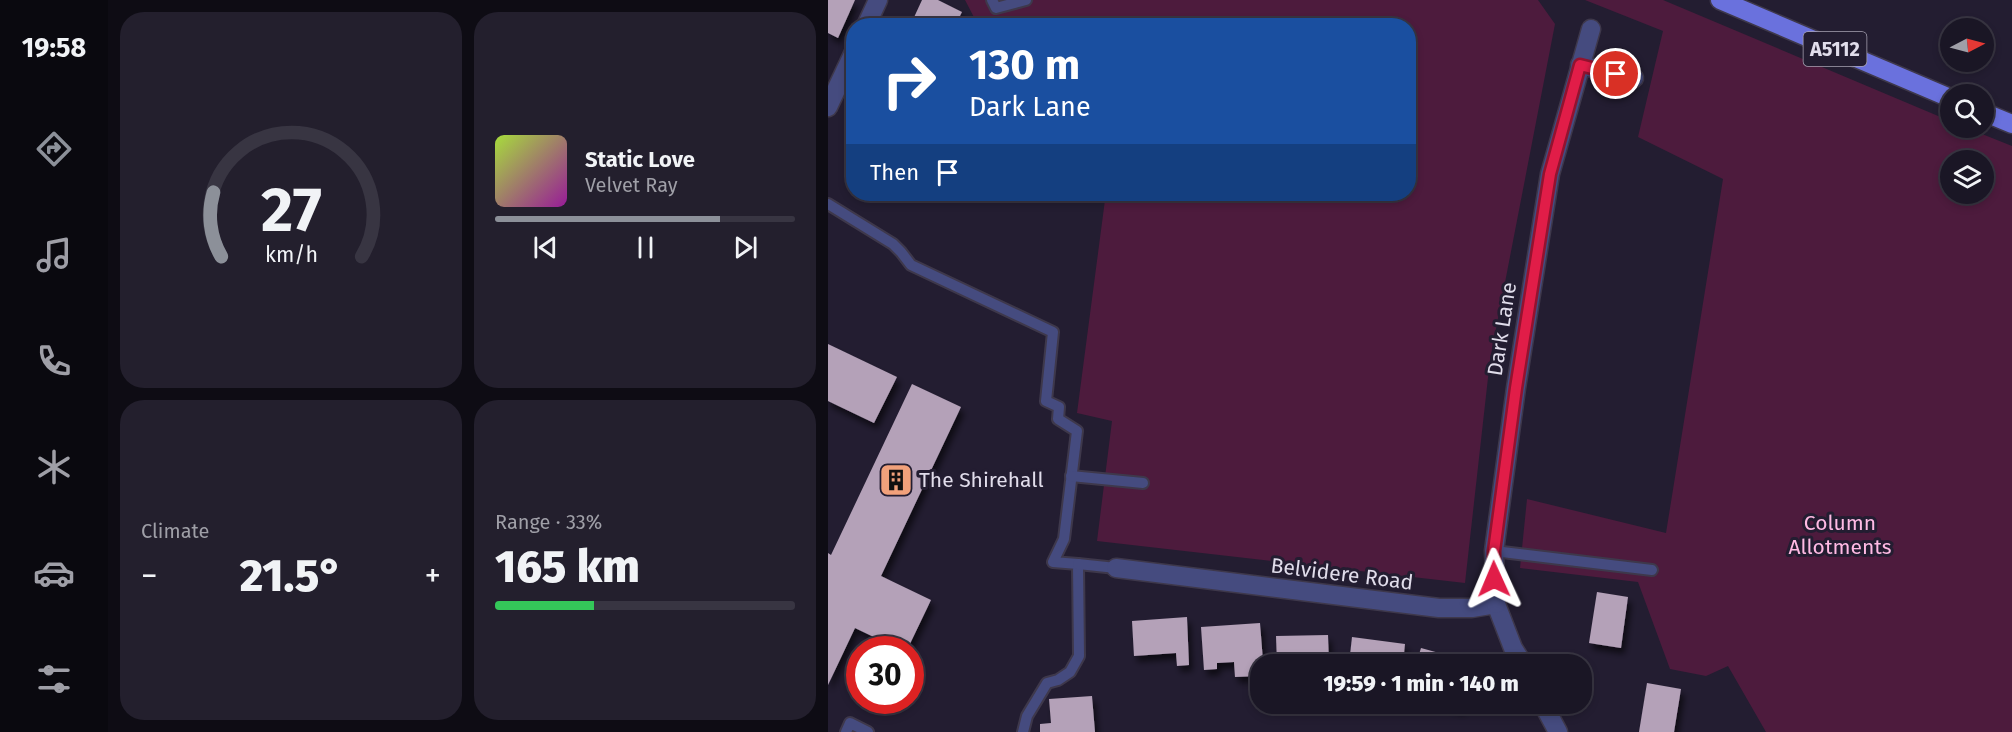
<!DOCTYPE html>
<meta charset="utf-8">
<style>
:root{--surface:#1a1625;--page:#231f2d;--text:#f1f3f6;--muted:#9f9fa7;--line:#383542;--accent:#8c9099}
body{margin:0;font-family:"Fira Sans",sans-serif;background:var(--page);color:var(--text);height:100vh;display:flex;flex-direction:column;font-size:22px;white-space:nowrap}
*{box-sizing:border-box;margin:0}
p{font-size:20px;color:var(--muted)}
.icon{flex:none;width:33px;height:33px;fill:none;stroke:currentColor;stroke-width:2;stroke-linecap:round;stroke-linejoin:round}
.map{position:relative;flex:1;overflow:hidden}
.panel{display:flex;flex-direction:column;gap:12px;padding:12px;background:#0e0c14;width:720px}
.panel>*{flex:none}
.top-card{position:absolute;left:18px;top:18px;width:570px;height:183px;border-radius:24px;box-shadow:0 3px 9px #0003,0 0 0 2px var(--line);background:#1a4fa0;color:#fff;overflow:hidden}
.needle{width:39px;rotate:84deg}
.controls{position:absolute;left:1112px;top:18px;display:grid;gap:12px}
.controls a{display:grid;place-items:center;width:54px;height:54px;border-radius:50%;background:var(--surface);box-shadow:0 3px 9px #0003,0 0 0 2px var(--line);font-size:30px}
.speed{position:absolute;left:18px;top:636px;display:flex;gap:12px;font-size:30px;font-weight:700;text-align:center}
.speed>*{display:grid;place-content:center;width:78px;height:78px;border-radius:50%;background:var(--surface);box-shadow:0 3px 9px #0003,0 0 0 2px var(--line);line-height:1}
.speed .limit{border:9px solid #d22;background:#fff;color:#111}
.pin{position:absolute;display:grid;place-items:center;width:51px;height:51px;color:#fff;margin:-26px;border:3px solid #fff;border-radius:50%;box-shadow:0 2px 6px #0007}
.me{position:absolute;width:66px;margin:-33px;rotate:359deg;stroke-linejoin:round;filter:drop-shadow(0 0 4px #0008)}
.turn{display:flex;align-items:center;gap:21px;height:126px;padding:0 24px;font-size:27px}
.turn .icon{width:78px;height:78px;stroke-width:2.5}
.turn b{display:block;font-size:42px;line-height:51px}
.then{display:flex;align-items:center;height:57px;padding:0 24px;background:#0003;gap:12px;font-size:22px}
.big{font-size:45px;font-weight:800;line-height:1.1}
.panel .widget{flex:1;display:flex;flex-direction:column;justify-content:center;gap:9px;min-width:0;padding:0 21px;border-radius:24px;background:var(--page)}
.panel .dial{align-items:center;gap:0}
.dial svg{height:156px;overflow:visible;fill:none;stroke:var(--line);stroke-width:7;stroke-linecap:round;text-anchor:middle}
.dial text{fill:var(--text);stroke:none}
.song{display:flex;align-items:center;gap:18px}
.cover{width:72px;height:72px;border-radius:9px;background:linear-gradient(135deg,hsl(80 70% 55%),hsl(300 70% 35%))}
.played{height:6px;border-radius:3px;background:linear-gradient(90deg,var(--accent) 75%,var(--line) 75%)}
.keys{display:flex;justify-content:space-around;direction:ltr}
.heat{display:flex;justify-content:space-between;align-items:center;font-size:33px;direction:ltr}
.charge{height:9px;border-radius:4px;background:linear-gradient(90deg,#34c759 33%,var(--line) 0)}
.panel .tiles{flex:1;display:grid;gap:12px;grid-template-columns:repeat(2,1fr)}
.trip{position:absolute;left:422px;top:654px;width:342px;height:60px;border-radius:24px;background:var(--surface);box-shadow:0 3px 9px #0003,0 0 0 2px var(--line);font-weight:800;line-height:60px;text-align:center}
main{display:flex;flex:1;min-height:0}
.tab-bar{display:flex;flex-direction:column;width:108px;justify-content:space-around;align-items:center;background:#0a090f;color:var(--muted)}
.tab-bar .icon{width:42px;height:42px}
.tab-bar .selected{color:var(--accent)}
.tab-bar b{font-size:27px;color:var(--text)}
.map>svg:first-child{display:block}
.green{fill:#4d1b3d;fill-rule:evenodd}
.building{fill:#b4a1b8;filter:url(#shadow)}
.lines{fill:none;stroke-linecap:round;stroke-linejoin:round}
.service-casing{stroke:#3e384b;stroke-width:14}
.minor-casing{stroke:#3e384b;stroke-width:21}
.primary-casing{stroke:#3e384b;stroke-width:21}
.service{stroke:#454b7f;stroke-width:10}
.minor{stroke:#454b7f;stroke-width:18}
.primary{stroke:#6a71dd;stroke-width:18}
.route-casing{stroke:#92132f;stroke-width:15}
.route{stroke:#e11d48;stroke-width:10}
.labels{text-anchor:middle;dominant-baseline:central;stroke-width:6;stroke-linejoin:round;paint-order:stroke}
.shield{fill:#231d31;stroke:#a8a3b3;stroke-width:1.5}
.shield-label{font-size:20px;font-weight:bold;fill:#e1ddeb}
.street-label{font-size:21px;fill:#e1ddeb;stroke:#231d31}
.poi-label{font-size:21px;fill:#e1ddeb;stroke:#231d31;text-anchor:start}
.park-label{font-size:21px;fill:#ffbae4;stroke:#231d31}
</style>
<main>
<nav class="tab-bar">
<b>19:58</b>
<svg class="icon selected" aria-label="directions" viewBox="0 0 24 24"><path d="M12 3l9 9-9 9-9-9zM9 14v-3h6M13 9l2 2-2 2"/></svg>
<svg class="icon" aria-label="music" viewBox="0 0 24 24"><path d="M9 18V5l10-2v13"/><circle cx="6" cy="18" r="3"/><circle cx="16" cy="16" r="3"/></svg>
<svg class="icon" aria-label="phone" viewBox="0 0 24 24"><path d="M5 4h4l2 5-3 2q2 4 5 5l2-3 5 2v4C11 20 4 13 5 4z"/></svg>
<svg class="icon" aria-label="climate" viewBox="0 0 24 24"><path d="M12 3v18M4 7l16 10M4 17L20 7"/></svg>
<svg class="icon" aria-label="car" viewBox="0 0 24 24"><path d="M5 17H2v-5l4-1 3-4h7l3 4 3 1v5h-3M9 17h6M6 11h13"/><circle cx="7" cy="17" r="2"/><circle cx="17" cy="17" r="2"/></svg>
<svg class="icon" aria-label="filters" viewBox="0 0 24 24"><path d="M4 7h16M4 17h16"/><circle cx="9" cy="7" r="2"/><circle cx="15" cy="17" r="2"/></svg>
</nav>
<section class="panel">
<div class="tiles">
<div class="widget dial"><svg viewBox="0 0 100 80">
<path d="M14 69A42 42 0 1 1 86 69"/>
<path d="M14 69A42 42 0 0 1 10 36" stroke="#8c9099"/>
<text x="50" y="56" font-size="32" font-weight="700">27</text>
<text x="50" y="72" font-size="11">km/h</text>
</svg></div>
<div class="widget">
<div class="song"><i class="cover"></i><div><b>Static Love</b><p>Velvet Ray</p></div></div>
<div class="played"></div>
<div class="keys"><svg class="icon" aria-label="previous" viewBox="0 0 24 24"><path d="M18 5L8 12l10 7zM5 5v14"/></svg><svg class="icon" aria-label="pause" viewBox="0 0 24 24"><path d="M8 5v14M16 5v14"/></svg><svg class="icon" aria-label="next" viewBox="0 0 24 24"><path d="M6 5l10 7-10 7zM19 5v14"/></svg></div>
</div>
<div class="widget"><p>Climate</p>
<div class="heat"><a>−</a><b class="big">21.5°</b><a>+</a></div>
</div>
<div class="widget"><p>Range · 33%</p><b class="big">165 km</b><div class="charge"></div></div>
</div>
</section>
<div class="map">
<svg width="1184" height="732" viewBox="0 0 1184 732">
<defs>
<filter id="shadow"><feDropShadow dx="3.5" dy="6" stdDeviation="3" flood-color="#0009"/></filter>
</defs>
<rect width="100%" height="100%" fill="#231d31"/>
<!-- green -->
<g class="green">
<path d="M137,0h573l17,24 -65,336 -25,223 -368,-42 15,-120 -35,-8 28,-213 -13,-6h316v-168l-430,-1z"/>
<path d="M757,0h78l287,121v7h17l45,18v586h-246l-38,-66 -22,10 -36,-7 -32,-87 -118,-14 7,-69 139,34 57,-354 -85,-42 25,-106zM1122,160h33v34h-33z"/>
</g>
<!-- building -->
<g class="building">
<path d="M0,0h27l-17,38 -10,-5z"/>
<path d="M94,0h16l24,12 -7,14h-45z"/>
<path d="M0,344l69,33 -23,46 -46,-22z"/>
<path d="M84,384l49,23 -80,169 50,24 -24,50h-6l-46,-22 -27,57v-132l3,2z"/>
<path d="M769,592l31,5 -7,51 -32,-5z"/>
<path d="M359,617l2,48 -12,1 -1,-13 -42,3 -2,-35z"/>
<path d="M432,623l3,38 -5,1 1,14 -24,1 -1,-15 -17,1v6l-13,1 -3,-43z"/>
<path d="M500,635l1,29h-52l-1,-28z"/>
<path d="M524,637l53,7 -2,20h-54z"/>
<path d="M593,648l58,16h-63z"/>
<path d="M819,683l34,6 -7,43h-35z"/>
<path d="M264,696l3,36h-55v-8l11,-1 -2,-24z"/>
<path d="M615,704h20l-2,5z"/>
</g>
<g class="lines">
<defs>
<g id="service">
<path d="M164,0l4,8 30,-8"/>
<path d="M0,204l65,40 8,8 10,13 142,67 -7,69 13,6 -1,12 19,12 -13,108 -11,23 25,2 1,92 -9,16 -12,8 -11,3 -20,33 -4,16"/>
<path d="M243,476l72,7"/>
<path d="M666,551l158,19"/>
<path d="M250,564l38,4"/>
<path d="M18,732l4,-9 18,9"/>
</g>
<g id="minor">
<path d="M38,26l12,-26"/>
<path d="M752,65l54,13"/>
<path d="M0,107l26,-55"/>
<path d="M288,568l323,40h33l24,-4 17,44 10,16"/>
<path d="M668,604l-2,-53 22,-163 34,-214 41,-145"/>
<path d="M715,704l15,28"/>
</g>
<g id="primary">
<path d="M892,0l230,98"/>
<path d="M1155,112l29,12"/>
</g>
</defs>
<!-- service casing -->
<use href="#service" class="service-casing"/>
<!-- minor casing -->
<use href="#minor" class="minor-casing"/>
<!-- primary casing -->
<use href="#primary" class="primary-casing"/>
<!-- service -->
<use href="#service" class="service"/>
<!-- minor -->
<use href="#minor" class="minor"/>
<!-- primary -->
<use href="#primary" class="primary"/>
</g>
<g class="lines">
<defs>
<path id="route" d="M666,579v-28l22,-163 34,-214 30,-109 36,9"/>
</defs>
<!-- route casing -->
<use href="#route" class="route-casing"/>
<!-- route -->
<use href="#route" class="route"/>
</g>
<!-- icons -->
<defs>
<symbol id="building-square" viewBox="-11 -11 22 22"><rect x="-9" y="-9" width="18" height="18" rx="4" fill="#f1a17b" stroke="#231d31"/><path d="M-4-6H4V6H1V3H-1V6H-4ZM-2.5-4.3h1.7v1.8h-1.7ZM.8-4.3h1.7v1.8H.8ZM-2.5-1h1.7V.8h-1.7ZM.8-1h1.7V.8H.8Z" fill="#111"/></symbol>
</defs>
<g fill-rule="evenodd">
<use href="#building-square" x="49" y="461" width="38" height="38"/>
</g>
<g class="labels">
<!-- shield labels -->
<rect class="shield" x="975.5" y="32" width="63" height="34" rx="4.5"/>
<g class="shield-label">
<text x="1007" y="49">A5112</text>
</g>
<!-- street labels -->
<g class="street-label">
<text transform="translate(674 329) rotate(-81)">Dark Lane</text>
<text transform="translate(514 574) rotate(7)">Belvidere Road</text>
</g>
<!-- poi labels -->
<g class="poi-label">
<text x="91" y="480">The Shirehall</text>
</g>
<!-- park labels -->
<g class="park-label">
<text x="1012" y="523">Column<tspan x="1012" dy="24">Allotments</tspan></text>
</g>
</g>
</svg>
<div class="controls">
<a><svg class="needle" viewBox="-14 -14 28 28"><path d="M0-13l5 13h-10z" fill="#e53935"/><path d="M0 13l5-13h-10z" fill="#9f9fa7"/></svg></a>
<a><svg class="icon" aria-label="search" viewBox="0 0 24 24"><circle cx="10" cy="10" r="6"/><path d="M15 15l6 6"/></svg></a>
<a><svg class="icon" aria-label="layers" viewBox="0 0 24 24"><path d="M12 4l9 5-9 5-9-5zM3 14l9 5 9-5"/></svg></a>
</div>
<div class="speed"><div class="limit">30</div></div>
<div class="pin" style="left:788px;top:74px;background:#d93025"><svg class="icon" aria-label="arrive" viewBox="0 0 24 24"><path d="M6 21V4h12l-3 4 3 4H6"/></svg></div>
<svg class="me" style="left:666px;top:579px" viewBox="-20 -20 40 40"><path d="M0-17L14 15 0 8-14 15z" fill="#e11d48" stroke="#fff" stroke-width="4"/></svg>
<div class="trip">19:59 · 1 min · 140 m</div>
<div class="top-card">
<div class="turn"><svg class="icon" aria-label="right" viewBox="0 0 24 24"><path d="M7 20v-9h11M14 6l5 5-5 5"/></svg><div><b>130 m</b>Dark Lane</div></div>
<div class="then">Then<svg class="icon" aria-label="arrive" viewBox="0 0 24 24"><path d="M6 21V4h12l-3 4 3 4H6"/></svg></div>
</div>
</div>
</main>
